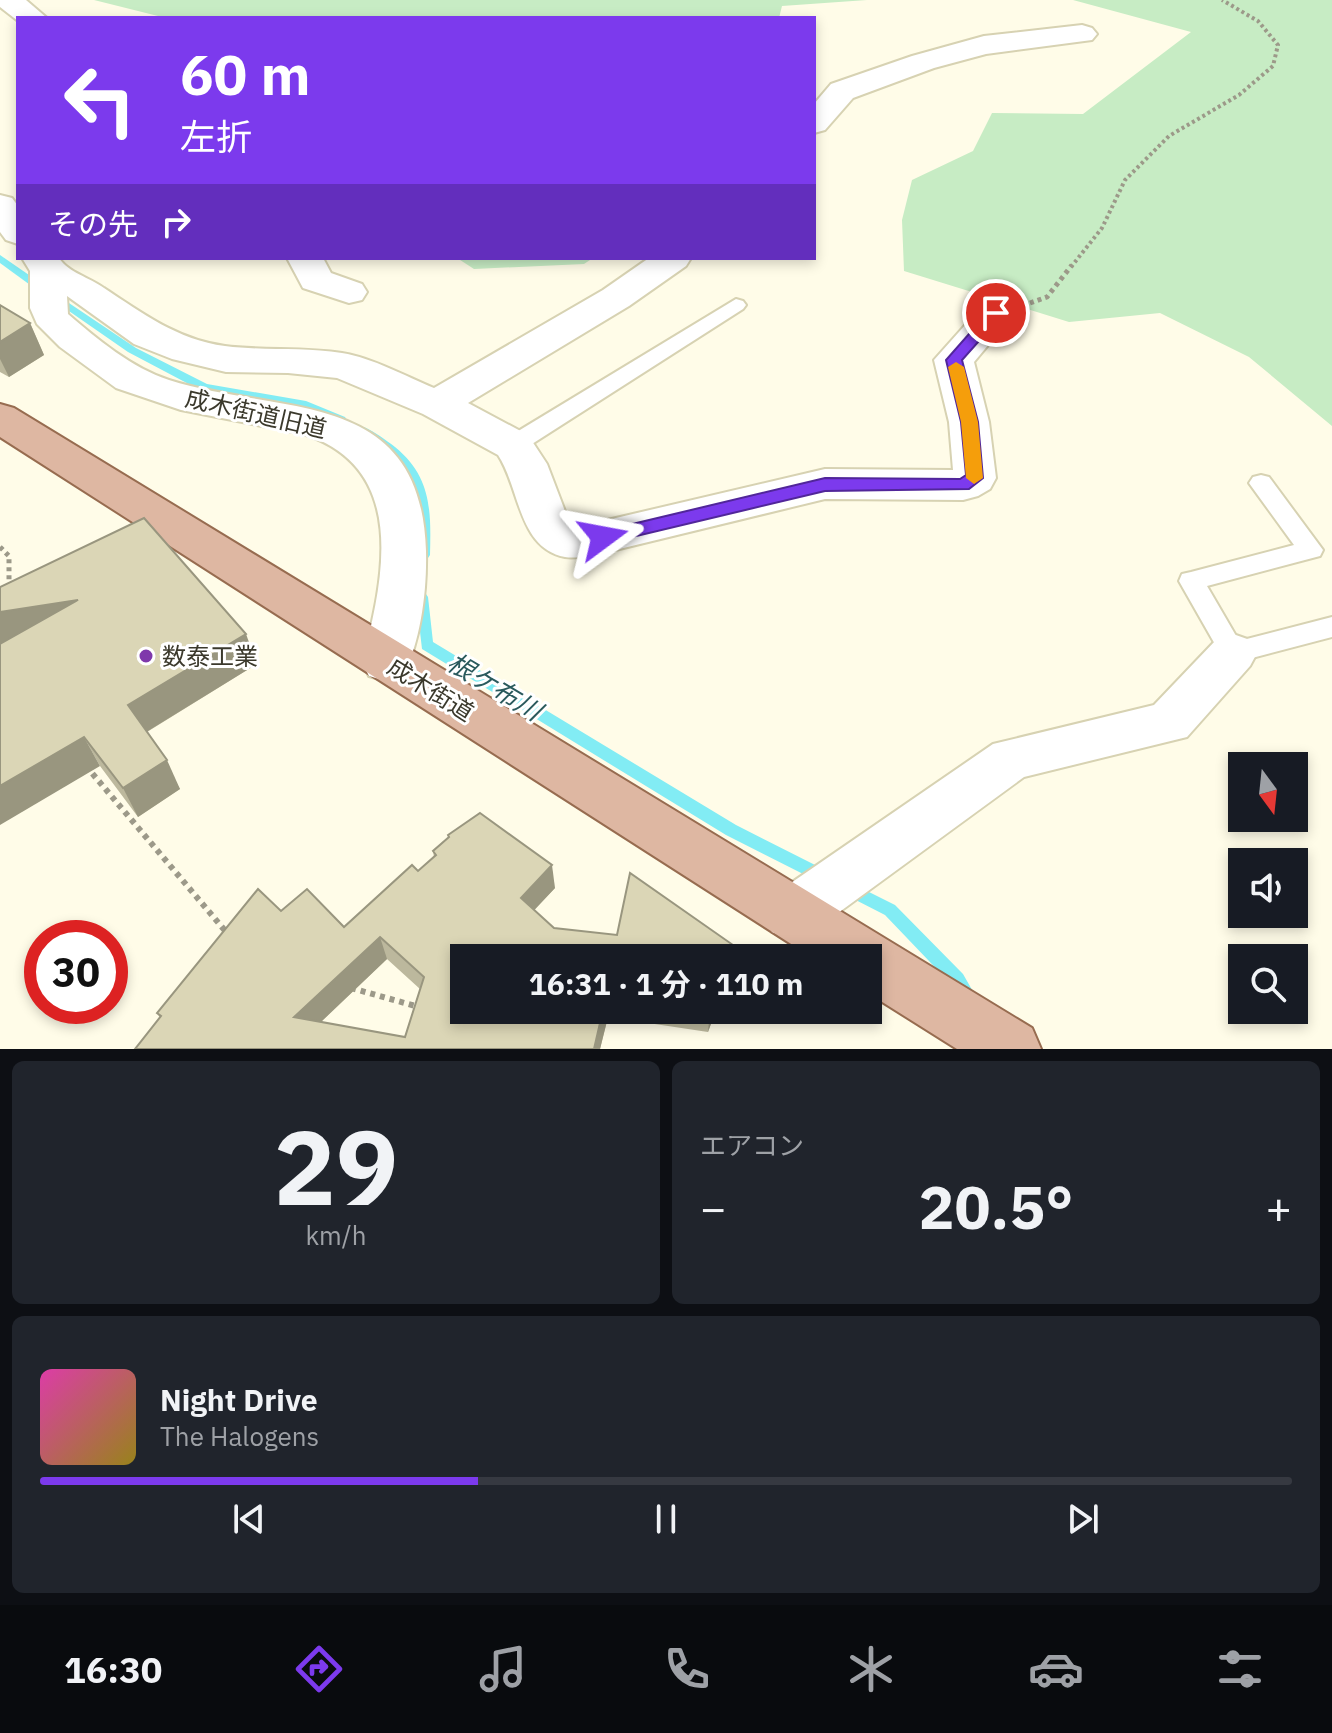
<!DOCTYPE html>
<html lang="ja">
<meta charset="utf-8">
<style>
:root{--surface:#171b24;--page:#20242c;--text:#f1f3f6;--muted:#9ea1a6;--line:#363941;--accent:#7c3aed}
body{margin:0;font-family:"IBM Plex Sans","Noto Sans JP",sans-serif;background:var(--page);color:var(--text);height:100vh;display:flex;flex-direction:column;font-size:30px;white-space:nowrap}
*{box-sizing:border-box;margin:0}
p{font-size:26px;color:var(--muted)}
.icon{flex:none;width:44px;height:44px;fill:none;stroke:currentColor;stroke-width:2;stroke-linecap:round;stroke-linejoin:round}
.map{position:relative;height:1049px;overflow:hidden}
.panel{display:flex;flex-direction:column;gap:12px;padding:12px;background:#0d0f14;flex:1}
.panel>*{flex:none}
.hud{position:absolute;left:16px;top:16px;width:800px;height:244px;border-radius:0px;box-shadow:0 4px 12px #0003;background:#7c3aed;color:#fff;overflow:hidden}
.needle{width:52px;rotate:165deg}
.tools{position:absolute;left:1228px;top:752px;display:grid;gap:16px}
.tools a{display:grid;place-items:center;width:80px;height:80px;border-radius:0px;background:var(--surface);box-shadow:0 4px 12px #0003;font-size:40px}
.speed{position:absolute;left:24px;top:920px;display:flex;gap:16px;font-size:40px;font-weight:700;text-align:center}
.speed>*{display:grid;place-content:center;width:104px;height:104px;border-radius:50%;background:var(--surface);box-shadow:0 4px 12px #0003;line-height:1}
.speed .limit{border:12px solid #d22;background:#fff;color:#111}
.pin{position:absolute;display:grid;place-items:center;width:68px;height:68px;color:#fff;margin:-34px;border:4px solid #fff;border-radius:50%;box-shadow:0 2px 8px #0007}
.me{position:absolute;width:88px;margin:-44px;rotate:77deg;stroke-linejoin:round;filter:drop-shadow(0 0 6px #0008)}
.turn{display:flex;align-items:center;gap:28px;height:168px;padding:0 32px;font-size:36px}
.turn .icon{width:104px;height:104px;stroke-width:2.5}
.turn b{display:block;font-size:56px;line-height:68px}
.then{display:flex;align-items:center;height:76px;padding:0 32px;background:#0003;gap:16px;font-size:30px}
.big{font-size:60px;font-weight:700;line-height:1.1}
.panel .widget{flex:1;display:flex;flex-direction:column;justify-content:center;gap:12px;min-width:0;padding:0 28px;border-radius:12px;background:var(--page)}
.panel .dial{align-items:center;gap:0}
.dial b{font-size:104px;line-height:1}
.song{display:flex;align-items:center;gap:24px}
.cover{width:96px;height:96px;border-radius:12px;background:linear-gradient(135deg,hsl(320 70% 55%),hsl(50 70% 35%))}
.played{height:8px;border-radius:4px;background:linear-gradient(90deg,var(--accent) 35%,var(--line) 35%)}
.keys{display:flex;justify-content:space-around;direction:ltr}
.heat{display:flex;justify-content:space-between;align-items:center;font-size:44px;direction:ltr}
.panel .tiles{flex:1;display:grid;gap:12px;grid-template-columns:1fr 1fr}
.widget:last-child{grid-column:span 2}
.trip{position:absolute;left:450px;top:944px;width:432px;height:80px;border-radius:0px;background:var(--surface);box-shadow:0 4px 12px #0003;font-weight:700;line-height:80px;text-align:center}
.tabs{display:flex;height:128px;justify-content:space-around;align-items:center;background:#090b0e;color:var(--muted)}
.tabs .icon{width:56px;height:56px}
.tabs .on{color:var(--accent)}
.tabs b{font-size:36px;color:var(--text)}
.map>svg:first-child{display:block}
.green{fill:#c7ecc4}
.lines{fill:none;stroke-linecap:round;stroke-linejoin:round}
.stream{fill:#82ecf4;fill-rule:evenodd}
.service-casing{stroke:#d7d2b2;stroke-width:4}
.minor-casing{stroke:#d7d2b2;stroke-width:4}
.primary-casing{stroke:#976c50;stroke-width:4}
.path-far2{stroke:#9c9989;stroke-width:4;stroke-dasharray:3 3;stroke-linecap:butt}
.path-far1{stroke:#9c9989;stroke-width:5;stroke-dasharray:4 4;stroke-linecap:butt}
.path{stroke:#9c9989;stroke-width:6;stroke-dasharray:5 5;stroke-linecap:butt}
.service{fill:#fff;fill-rule:evenodd}
.minor{fill:#fff;fill-rule:evenodd}
.primary{fill:#deb7a2;fill-rule:evenodd}
.wall{fill:#bcb89d;fill-rule:evenodd}
.shaded-wall{fill:#99967f}
.building{fill:#dbd6b6;stroke:#99967f;stroke-width:2;fill-rule:evenodd}
.route{fill:#7c3aed;stroke:#51269a;stroke-width:2}
.slow{fill:#f59e0b}
.poi-dot{fill:#7f38ab;stroke:#fff;stroke-width:3}
.labels{text-anchor:middle;dominant-baseline:central;stroke-width:6;stroke-linejoin:round;paint-order:stroke}
.street-label{font-size:24px;fill:#3b392c;stroke:#fff}
.poi-label{font-size:24px;fill:#3b392c;stroke:#fff;text-anchor:start}
.water-label{font-size:26px;font-style:italic;fill:#2a5a5d;stroke:#fff}
</style>
<div class="map">
<svg width="1332" height="1049" viewBox="0 0 1332 1049">
<rect width="100%" height="100%" fill="#fffce8"/>
<!-- green -->
<g class="green">
<path d="M94,0h773l-85,6 -3,12h-613z"/>
<path d="M1073,0h259v426l-83,-69 -89,-44 -91,9 -165,-51 -2,-51 10,-40 61,-29 19,-38 91,1 108,-82z"/>
<path d="M457,258h136l-9,6 -110,5z"/>
</g>
<g class="lines">
<!-- stream -->
<g class="stream">
<path d="M0,255l45,31v4h-8l-37,-27z"/>
<path d="M57,295l79,53 71,36 99,17 39,16 2,3 -6,4 -37,-16 -104,-18 -72,-38 -75,-52 -1,-2z"/>
<path d="M364,427c11,5 22,13 31,20 37,30 36,65 35,108l-2,3h-8l-2,-3c1,-66 -1,-84 -58,-121l-2,-3z"/>
<path d="M422,592l4,2 2,3 5,45 303,183 91,46 2,5 -2,5 -5,2 -5,-2 -91,-46 -304,-186 -6,-52 2,-3z"/>
<path d="M849,882l46,23 68,69 12,21 -2,5 -6,3 -6,-3 -10,-16 -66,-69 -41,-21 -2,-5 2,-5z"/>
</g>
<defs>
<g id="service">
<path d="M736,299l7,2 3,4 -3,4 -222,142h-16l-3,-6 3,-6z"/>
<path d="M1261,475l8,2 54,73 -3,6 -113,30 32,55 93,-24v20l-99,26 -9,-3 -45,-79 3,-7 9,-2 103,-27 -45,-62 4,-6z"/>
</g>
<g id="minor">
<path d="M0,0h26l21,18h-29v3l-18,-14z"/>
<path d="M1082,25l10,3 5,6 -5,6 -106,14 -52,14 -81,30 -28,32 -11,3v-29l17,-20 81,-28 72,-20z"/>
<path d="M0,195l12,3 6,8v38l-12,-4 -6,-8z"/>
<path d="M22,258h37c10,15 30,19 45,30 38,25 74,52 121,58 39,5 78,1 117,7 31,5 63,23 92,35l169,-98 46,-32h42l-5,8 -57,40 -161,97 60,32 19,29 21,55 8,5 27,-3 222,-52 128,1 -4,-48 -15,-62 49,-55 13,-4 13,4 6,8 -41,49 15,60 7,56 -6,11 -12,7 -15,4 -138,-1 -222,54c-12,2 -26,6 -38,4 -47,-9 -45,-69 -67,-102l-75,-41 -86,-36 -49,-5 -62,-1 -54,-13 -38,-15 -67,-48 1,18c29,25 64,54 101,66 112,36 252,6 257,171 1,40 -5,89 -23,125l-17,5 -17,-5 -7,-14c22,-83 47,-195 -59,-228l-122,-24 -65,-22 -56,-41 -23,-23 -7,-16v-37z"/>
<path d="M287,258h36l8,15 31,11 5,8 -5,8 -13,3 -46,-15z"/>
<path d="M1233,634l17,6 7,13 -7,13 -63,71 -163,40 -212,155 -20,8 -20,-8 -8,-18 8,-18 221,-152 161,-39 62,-65z"/>
</g>
<path id="primary" d="M0,404l14,4 1018,620 9,21h-84l-89,-56v-35h-55l-813,-521z"/>
</defs>
<!-- service casing -->
<use href="#service" class="service-casing"/>
<!-- minor casing -->
<use href="#minor" class="minor-casing"/>
<!-- primary casing -->
<use href="#primary" class="primary-casing"/>
<!-- path-far2 -->
<path class="path-far2" d="M1071,267l31,-39 23,-48 44,-44 70,-41 34,-29 5,-21 -20,-24 -36,-21"/>
<!-- path-far1 -->
<g class="path-far1">
<path d="M1030,303l17,-6 25,-32"/>
<path d="M0,547l9,9v30"/>
</g>
<!-- path -->
<g class="path">
<path d="M86,766l141,167"/>
<path d="M351,988l68,19"/>
</g>
<!-- service -->
<use href="#service" class="service"/>
<!-- minor -->
<use href="#minor" class="minor"/>
<!-- primary -->
<use href="#primary" class="primary"/>
</g>
<!-- wall -->
<g class="wall">
<path d="M0,305l30,18 14,32 -35,22 -9,-5z"/>
<path d="M0,587l257,77 -110,68 33,57 -42,28 -38,-51z"/>
<path d="M448,835l107,53 -21,22 20,18 63,7 116,10 -1,13h-268v52h252l-8,22 -100,-15 -8,32h-465l25,-31 -3,-5 124,-102 63,16 74,-56 16,-14 -1,-6 15,-13zM387,959l33,30 -15,48 -84,-15z"/>
</g>
<!-- shaded-wall -->
<g class="shaded-wall">
<path d="M30,323l14,32 -35,22 -9,-18v-17z"/>
<path d="M78,600l-78,44v-32z"/>
<path d="M246,634l11,30 -114,70 -15,-29z"/>
<path d="M84,737l16,29 -100,59v-39z"/>
<path d="M167,760l13,29 -42,28 -15,-29z"/>
<path d="M552,865l3,23 -30,32 -4,-22z"/>
<path d="M380,937l7,22 -83,79 -10,-21z"/>
<path d="M603,1010h5v7l-8,32h-6z"/>
<path d="M710,1010h6l-8,22z"/>
</g>
<!-- building -->
<g class="building">
<path d="M0,305l30,18 -30,19z"/>
<path d="M144,518l102,116 -118,71 39,55 -44,28 -39,-51 -84,49v-142l78,-44 -78,12v-25z"/>
<path d="M480,813l72,52 -31,33 33,30 63,7 13,-62 103,72 -5,13h-264v52h139l-9,39h-459l26,-33 -4,-3 101,-124 23,22 26,-22 37,38 68,-62 6,6 18,-16 -3,-4 16,-14 -1,-2zM380,937l44,40 -19,60 -111,-20z"/>
</g>
<!-- route -->
<path class="route" d="M996,308l8,5 -42,47 16,62 5,56 -14,11 -144,2 -222,53 -6,-2 -3,-5 9,-6 222,-53 135,1 6,-4 -5,-53 -15,-62 44,-50z"/>
<!-- slow -->
<path class="slow" d="M956,362l8,5 14,55 5,56 -9,6 -8,-6 -5,-56 -13,-55z"/>
<!-- markers -->
<circle class="poi-dot" cx="146" cy="656" r="8"/>
<g class="labels">
<!-- street labels -->
<g class="street-label">
<text transform="translate(256 413) rotate(13)">成木街道旧道</text>
<text transform="translate(431 689) rotate(32)">成木街道</text>
</g>
<!-- poi labels -->
<g class="poi-label">
<text x="162" y="656">数泰工業</text>
</g>
<!-- water labels -->
<g class="water-label">
<text transform="translate(495 686) rotate(31)">根ケ布川</text>
</g>
</g>
</svg>
<div class="tools">
<a><svg class="needle" viewBox="-14 -14 28 28"><path d="M0-13l5 13h-10z" fill="#e53935"/><path d="M0 13l5-13h-10z" fill="#9ea1a6"/></svg></a>
<a><svg class="icon" aria-label="sound" viewBox="0 0 24 24"><path d="M4 9h4l5-4v14l-5-4H4zM17 9q2 3 0 6"/></svg></a>
<a><svg class="icon" aria-label="search" viewBox="0 0 24 24"><circle cx="10" cy="10" r="6"/><path d="M15 15l6 6"/></svg></a>
</div>
<div class="speed"><div class="limit">30</div></div>
<div class="pin" style="left:996px;top:313px;background:#d93025"><svg class="icon" aria-label="arrive" viewBox="0 0 24 24"><path d="M6 21V4h12l-3 4 3 4H6"/></svg></div>
<svg class="me" style="left:603px;top:537px" viewBox="-20 -20 40 40"><path d="M0-17L14 15 0 8-14 15z" fill="#7c3aed" stroke="#fff" stroke-width="4"/></svg>
<div class="trip">16:31 · 1 分 · 110 m</div>
<div class="hud">
<div class="turn"><svg class="icon" aria-label="left" viewBox="0 0 24 24"><path d="M17 20v-9H6M10 6l-5 5 5 5"/></svg><div><b>60 m</b>左折</div></div>
<div class="then">その先<svg class="icon" aria-label="right" viewBox="0 0 24 24"><path d="M7 20v-9h11M14 6l5 5-5 5"/></svg></div>
</div>
</div>
<section class="panel">
<div class="tiles">
<div class="widget dial"><b>29</b><p>km/h</p></div>
<div class="widget"><p>エアコン</p>
<div class="heat"><a>−</a><b class="big">20.5°</b><a>+</a></div>
</div>
<div class="widget">
<div class="song"><i class="cover"></i><div><b>Night Drive</b><p>The Halogens</p></div></div>
<div class="played"></div>
<div class="keys"><svg class="icon" aria-label="previous" viewBox="0 0 24 24"><path d="M18 5L8 12l10 7zM5 5v14"/></svg><svg class="icon" aria-label="pause" viewBox="0 0 24 24"><path d="M8 5v14M16 5v14"/></svg><svg class="icon" aria-label="next" viewBox="0 0 24 24"><path d="M6 5l10 7-10 7zM19 5v14"/></svg></div>
</div>
</div>
</section>
<nav class="tabs">
<b>16:30</b>
<svg class="icon on" aria-label="directions" viewBox="0 0 24 24"><path d="M12 3l9 9-9 9-9-9zM9 14v-3h6M13 9l2 2-2 2"/></svg>
<svg class="icon" aria-label="music" viewBox="0 0 24 24"><path d="M9 18V5l10-2v13"/><circle cx="6" cy="18" r="3"/><circle cx="16" cy="16" r="3"/></svg>
<svg class="icon" aria-label="phone" viewBox="0 0 24 24"><path d="M5 4h4l2 5-3 2q2 4 5 5l2-3 5 2v4C11 20 4 13 5 4z"/></svg>
<svg class="icon" aria-label="climate" viewBox="0 0 24 24"><path d="M12 3v18M4 7l16 10M4 17L20 7"/></svg>
<svg class="icon" aria-label="car" viewBox="0 0 24 24"><path d="M5 17H2v-5l4-1 3-4h7l3 4 3 1v5h-3M9 17h6M6 11h13"/><circle cx="7" cy="17" r="2"/><circle cx="17" cy="17" r="2"/></svg>
<svg class="icon" aria-label="filters" viewBox="0 0 24 24"><path d="M4 7h16M4 17h16"/><circle cx="9" cy="7" r="2"/><circle cx="15" cy="17" r="2"/></svg>
</nav>
